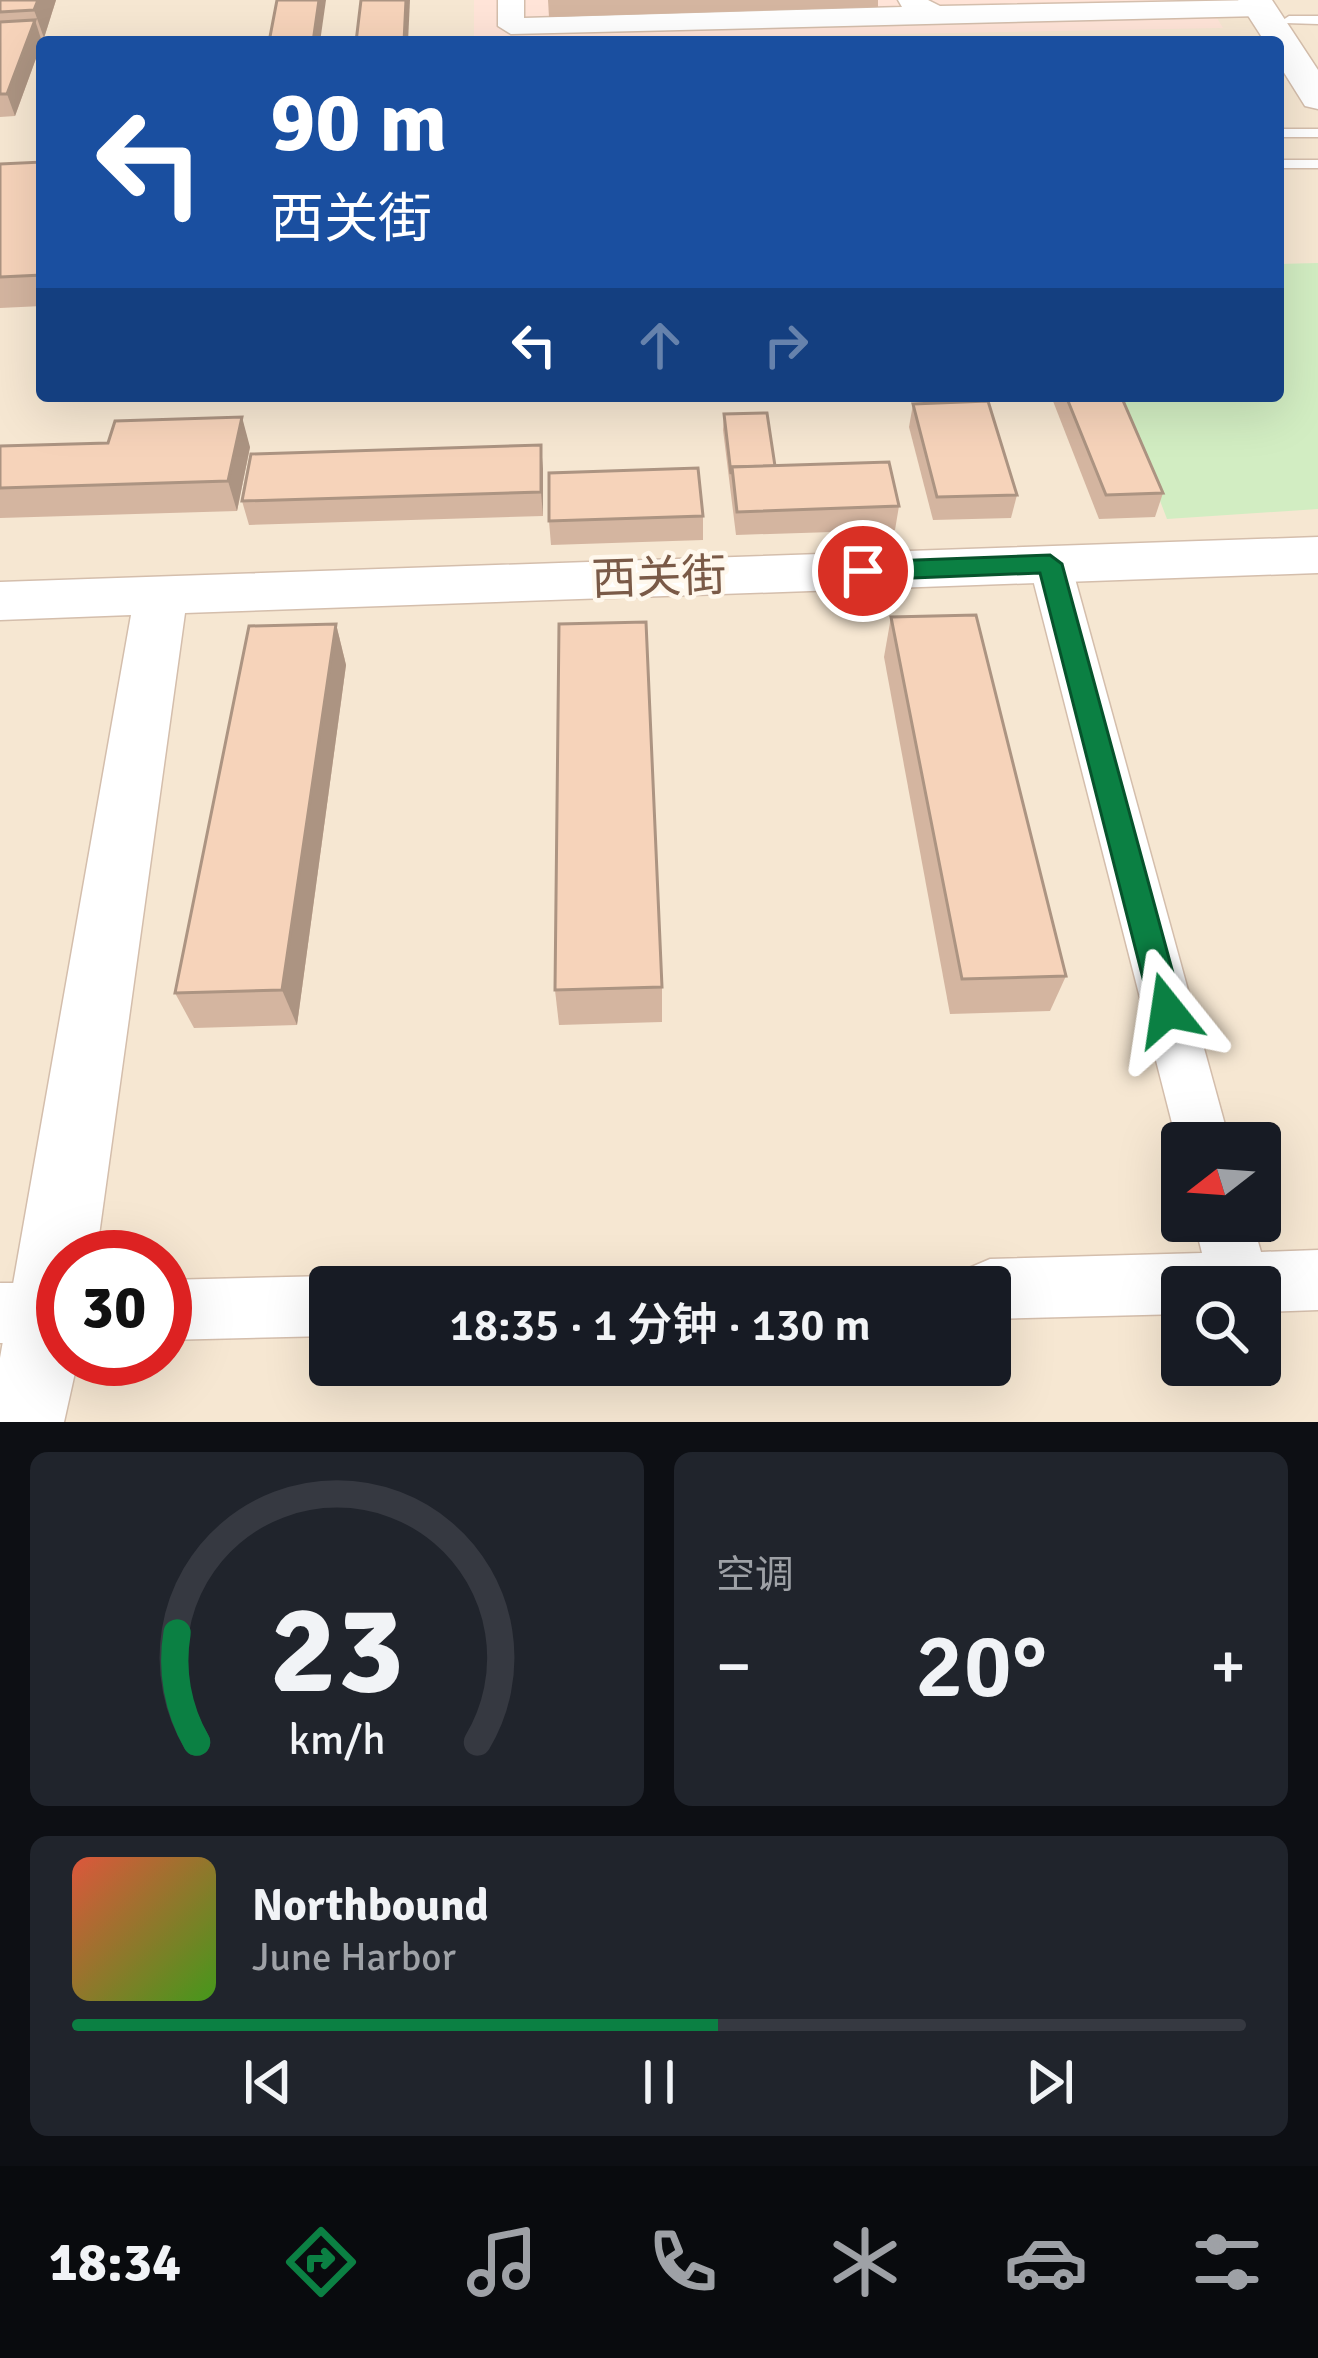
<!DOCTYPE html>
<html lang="zh">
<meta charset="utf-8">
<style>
:root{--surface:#171b24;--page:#20242c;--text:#f1f3f6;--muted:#9ea1a6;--line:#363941;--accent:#0b8043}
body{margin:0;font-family:Signika,"Noto Sans SC",sans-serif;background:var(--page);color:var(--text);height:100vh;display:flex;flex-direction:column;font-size:45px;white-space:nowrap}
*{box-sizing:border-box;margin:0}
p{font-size:39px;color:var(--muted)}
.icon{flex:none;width:66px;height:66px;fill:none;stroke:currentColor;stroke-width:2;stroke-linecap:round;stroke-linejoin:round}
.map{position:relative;height:1422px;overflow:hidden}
.side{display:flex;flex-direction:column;gap:30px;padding:30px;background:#0d0f14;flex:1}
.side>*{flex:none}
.banner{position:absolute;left:36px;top:36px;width:1248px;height:366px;border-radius:12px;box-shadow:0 12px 48px #0002;background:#1a4fa0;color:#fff;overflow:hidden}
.needle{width:78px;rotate:253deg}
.fabs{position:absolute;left:1161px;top:1122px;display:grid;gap:24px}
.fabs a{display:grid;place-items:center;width:120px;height:120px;border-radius:12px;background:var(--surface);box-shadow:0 12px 48px #0002;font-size:60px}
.speed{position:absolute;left:36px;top:1230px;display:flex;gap:24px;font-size:60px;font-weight:700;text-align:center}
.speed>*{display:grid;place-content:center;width:156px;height:156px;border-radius:50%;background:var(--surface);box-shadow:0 12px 48px #0002;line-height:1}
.speed .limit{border:18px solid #d22;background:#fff;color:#111}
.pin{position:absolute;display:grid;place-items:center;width:102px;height:102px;color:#fff;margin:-51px;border:6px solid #fff;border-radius:50%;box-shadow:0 3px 12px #0007}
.me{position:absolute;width:132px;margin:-66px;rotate:345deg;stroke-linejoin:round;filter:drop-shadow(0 0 9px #0008)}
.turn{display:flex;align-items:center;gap:42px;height:252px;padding:0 36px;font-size:54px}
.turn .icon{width:156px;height:156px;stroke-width:2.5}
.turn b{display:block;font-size:84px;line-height:102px}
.lanes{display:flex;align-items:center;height:114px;padding:0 36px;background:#0003;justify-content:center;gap:60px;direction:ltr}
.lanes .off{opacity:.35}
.big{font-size:90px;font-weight:600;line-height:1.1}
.side .tile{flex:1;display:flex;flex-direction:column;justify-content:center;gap:18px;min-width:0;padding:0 42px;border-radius:18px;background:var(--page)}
.side .dial{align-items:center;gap:0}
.dial svg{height:312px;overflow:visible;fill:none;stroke:var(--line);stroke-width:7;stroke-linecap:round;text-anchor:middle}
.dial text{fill:var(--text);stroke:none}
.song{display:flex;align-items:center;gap:36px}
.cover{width:144px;height:144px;border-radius:18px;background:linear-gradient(135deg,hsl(10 70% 55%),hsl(100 70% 35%))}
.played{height:12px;border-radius:6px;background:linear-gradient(90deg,var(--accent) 55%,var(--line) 55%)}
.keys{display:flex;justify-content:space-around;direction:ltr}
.heat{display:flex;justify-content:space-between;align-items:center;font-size:66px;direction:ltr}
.side .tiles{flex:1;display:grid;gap:30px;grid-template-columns:1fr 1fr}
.tile:last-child{grid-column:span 2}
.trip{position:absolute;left:309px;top:1266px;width:702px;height:120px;border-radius:12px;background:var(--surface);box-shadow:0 12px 48px #0002;font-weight:600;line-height:120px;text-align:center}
.tab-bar{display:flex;height:192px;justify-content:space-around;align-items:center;background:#090b0e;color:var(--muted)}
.tab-bar .icon{width:84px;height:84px}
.tab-bar .on{color:var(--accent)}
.tab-bar b{font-size:54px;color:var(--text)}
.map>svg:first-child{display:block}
.residential{fill:#f6e7d2;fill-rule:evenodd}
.commercial{fill:#ffe4d8}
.green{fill:#d2edc2}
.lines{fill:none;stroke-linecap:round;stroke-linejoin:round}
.service-casing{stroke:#d4beac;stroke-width:3}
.minor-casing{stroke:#d4beac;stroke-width:3}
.tertiary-casing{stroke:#d4beac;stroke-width:3}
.service{fill:#fff;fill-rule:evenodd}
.minor{fill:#fff;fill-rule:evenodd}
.tertiary{fill:#fff;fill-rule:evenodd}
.wall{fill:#d4b5a0}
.shaded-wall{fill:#ac9482}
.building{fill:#f6d3ba;stroke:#ac9482;stroke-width:3}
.route{fill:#0b8043;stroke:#07532c;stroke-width:3}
.labels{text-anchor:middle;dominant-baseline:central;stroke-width:9;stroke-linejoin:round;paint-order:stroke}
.street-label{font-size:45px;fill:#7a5a47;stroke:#fff8ed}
</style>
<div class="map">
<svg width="1318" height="1422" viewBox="0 0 1318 1422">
<rect width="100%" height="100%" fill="#fef5e5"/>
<!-- residential -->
<path class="residential" d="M0,0h1318v1422h-1318zM42,42h1236v354h-1236zM1182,1143h78v78h-78zM63,1257h102v102h-102zM330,1287h660v78h-660zM1182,1287h78v78h-78z"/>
<!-- commercial -->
<path class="commercial" d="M474,0h732l17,28 -749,14z"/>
<!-- green -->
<path class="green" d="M1318,263v246l-151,10 -47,-123h158v-132z"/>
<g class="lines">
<defs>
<g id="service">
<path d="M1289,16h29v8l-33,-1 -2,-3z"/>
<rect x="1278" y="129" width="40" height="8"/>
<rect x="1278" y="160" width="40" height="8"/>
</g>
<g id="minor">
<path d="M498,0h26v18l378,-11 -4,-7h30l12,6 320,-6 13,8 -13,8 -749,18 -13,-8z"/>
<path d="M1050,550l15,4 6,10 159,579h-48v19l-153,-598 6,-10z"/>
<path d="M1194,1221h58l9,31 57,-2v60l-58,2v-25h-78v27l-192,5v-32h-29l8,-19 21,-9 212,-6z"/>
<path d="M330,1276l23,11h-23v49l-165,4v-60z"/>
<rect x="0" y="1283" width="63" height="60"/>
</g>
<g id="tertiary">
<path d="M1238,0h34l46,70v39l-13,-3 -27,-43v-21h-13z"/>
<path d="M1318,537v36l-1133,40 -89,644h-33v102h15l-14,63h-64v-64l131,-743 -131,5v-38z"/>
</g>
</defs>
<!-- service casing -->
<use href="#service" class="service-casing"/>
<!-- minor casing -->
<use href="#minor" class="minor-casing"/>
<!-- tertiary casing -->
<use href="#tertiary" class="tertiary-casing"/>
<!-- service -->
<use href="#service" class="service"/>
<!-- minor -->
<use href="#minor" class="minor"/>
<!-- tertiary -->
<use href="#tertiary" class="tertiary"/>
</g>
<!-- wall -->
<g class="wall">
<path d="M0,0h56l-12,38h-4l2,4 -27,74 -15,1z"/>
<path d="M548,0h330v7l-329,10z"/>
<path d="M42,162v144l-42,2v-144z"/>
<path d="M1051,396h70l42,97 -8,24 -56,2z"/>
<path d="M913,404l104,91 -6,23 -78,2 -24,-93z"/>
<path d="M724,414l51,52 124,40 -4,24 -159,5 -13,-105z"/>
<path d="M108,443l142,4 -13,64 -237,7v-72z"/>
<path d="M541,445l2,71 -294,9 -7,-24z"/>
<path d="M703,516v24l-152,5 -2,-24z"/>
<path d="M891,617l175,359 -16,35 -100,3 -66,-357z"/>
<path d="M336,624l10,41 -49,360 -103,3 -19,-35z"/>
<path d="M662,987v35l-103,3 -4,-35z"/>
</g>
<!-- shaded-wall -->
<g class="shaded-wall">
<path d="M38,0h18l-12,38 -10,-28z"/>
<path d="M319,0h7l-6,42h-7z"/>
<path d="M406,0h4l-2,42h-4z"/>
<path d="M35,20l7,22 -27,74 -8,-22z"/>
<path d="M242,417l8,30 -13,64 -9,-30z"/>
<path d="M541,445l2,24v47l-2,-24z"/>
<path d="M336,624l10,41 -49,360 -15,-35z"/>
</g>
<!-- building -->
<g class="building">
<path d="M0,0h38l-4,10 -34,2z"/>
<path d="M277,0h42l-6,42h-44z"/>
<path d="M361,0h45l-2,42h-48z"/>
<path d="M35,20l-28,74h-7v-72z"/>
<path d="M42,162v113l-42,2v-113z"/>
<path d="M1066,396h55l42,97 -57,2z"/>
<path d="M988,401l29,94 -80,2 -24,-93z"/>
<path d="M767,413l8,53 -43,1 -1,7 -7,-60z"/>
<path d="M242,417l-14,64 -228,7v-42l108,-3 7,-22z"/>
<path d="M541,445v47l-299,9 9,-47z"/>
<path d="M889,462l10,44 -162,6 -5,-45z"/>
<path d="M698,468l5,48 -154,5v-48z"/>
<path d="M976,615l90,361 -104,3 -71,-362z"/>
<path d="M646,622l16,365 -107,3 4,-366z"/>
<path d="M336,624l-54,366 -107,3 74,-367z"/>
</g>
<!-- route -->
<path class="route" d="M1050,555l12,9 121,446 -4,10 -12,4 -11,-4 -5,-10 -111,-437 -177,7 -13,-9 13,-9z"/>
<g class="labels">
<!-- street labels -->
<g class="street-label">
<text transform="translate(659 578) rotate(-2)">西关街</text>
</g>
</g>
</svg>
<div class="fabs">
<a><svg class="needle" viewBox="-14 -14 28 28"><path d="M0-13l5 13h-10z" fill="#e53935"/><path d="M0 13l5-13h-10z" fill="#9ea1a6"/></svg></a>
<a><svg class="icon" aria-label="search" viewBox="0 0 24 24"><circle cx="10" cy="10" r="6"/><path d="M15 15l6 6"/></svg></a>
</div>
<div class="speed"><div class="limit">30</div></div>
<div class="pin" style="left:863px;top:571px;background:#d93025"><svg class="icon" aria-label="arrive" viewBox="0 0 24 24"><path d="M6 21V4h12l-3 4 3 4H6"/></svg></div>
<svg class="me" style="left:1167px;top:1010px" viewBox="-20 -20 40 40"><path d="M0-17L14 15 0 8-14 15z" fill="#0b8043" stroke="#fff" stroke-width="4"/></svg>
<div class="trip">18:35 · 1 分钟 · 130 m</div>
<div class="banner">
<div class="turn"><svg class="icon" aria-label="left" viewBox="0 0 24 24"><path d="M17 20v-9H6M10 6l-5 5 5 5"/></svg><div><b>90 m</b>西关街</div></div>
<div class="lanes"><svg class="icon" aria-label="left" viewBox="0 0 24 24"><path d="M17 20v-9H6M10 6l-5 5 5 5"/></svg><svg class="icon off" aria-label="ahead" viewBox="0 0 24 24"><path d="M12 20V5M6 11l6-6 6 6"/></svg><svg class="icon off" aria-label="right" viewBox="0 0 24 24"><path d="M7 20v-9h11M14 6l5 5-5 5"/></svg></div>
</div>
</div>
<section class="side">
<div class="tiles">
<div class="tile dial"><svg viewBox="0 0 100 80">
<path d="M14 69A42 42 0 1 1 86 69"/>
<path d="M14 69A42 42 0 0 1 9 41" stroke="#0b8043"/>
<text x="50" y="56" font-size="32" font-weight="700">23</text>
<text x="50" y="72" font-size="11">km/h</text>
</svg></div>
<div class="tile"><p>空调</p>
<div class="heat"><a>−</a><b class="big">20°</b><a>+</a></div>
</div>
<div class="tile">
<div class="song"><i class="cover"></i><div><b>Northbound</b><p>June Harbor</p></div></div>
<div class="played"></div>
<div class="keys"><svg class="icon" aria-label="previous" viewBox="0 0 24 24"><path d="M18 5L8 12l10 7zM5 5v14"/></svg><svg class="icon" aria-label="pause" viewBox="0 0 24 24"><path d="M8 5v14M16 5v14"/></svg><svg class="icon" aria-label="next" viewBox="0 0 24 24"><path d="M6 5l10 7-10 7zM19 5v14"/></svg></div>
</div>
</div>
</section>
<nav class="tab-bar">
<b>18:34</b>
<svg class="icon on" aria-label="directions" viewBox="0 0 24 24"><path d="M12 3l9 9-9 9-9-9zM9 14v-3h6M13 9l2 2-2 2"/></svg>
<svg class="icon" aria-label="music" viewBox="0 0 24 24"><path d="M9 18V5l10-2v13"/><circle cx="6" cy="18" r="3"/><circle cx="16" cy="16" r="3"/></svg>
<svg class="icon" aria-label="phone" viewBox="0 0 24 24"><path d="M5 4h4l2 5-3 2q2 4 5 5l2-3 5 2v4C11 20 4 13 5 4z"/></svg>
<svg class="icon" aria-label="climate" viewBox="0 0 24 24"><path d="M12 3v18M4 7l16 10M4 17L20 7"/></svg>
<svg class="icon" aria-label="car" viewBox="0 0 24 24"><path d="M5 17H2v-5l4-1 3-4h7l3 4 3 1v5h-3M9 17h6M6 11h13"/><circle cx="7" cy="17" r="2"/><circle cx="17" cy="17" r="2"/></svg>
<svg class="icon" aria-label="filters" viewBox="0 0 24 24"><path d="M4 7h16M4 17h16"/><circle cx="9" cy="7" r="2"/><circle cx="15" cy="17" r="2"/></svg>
</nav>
